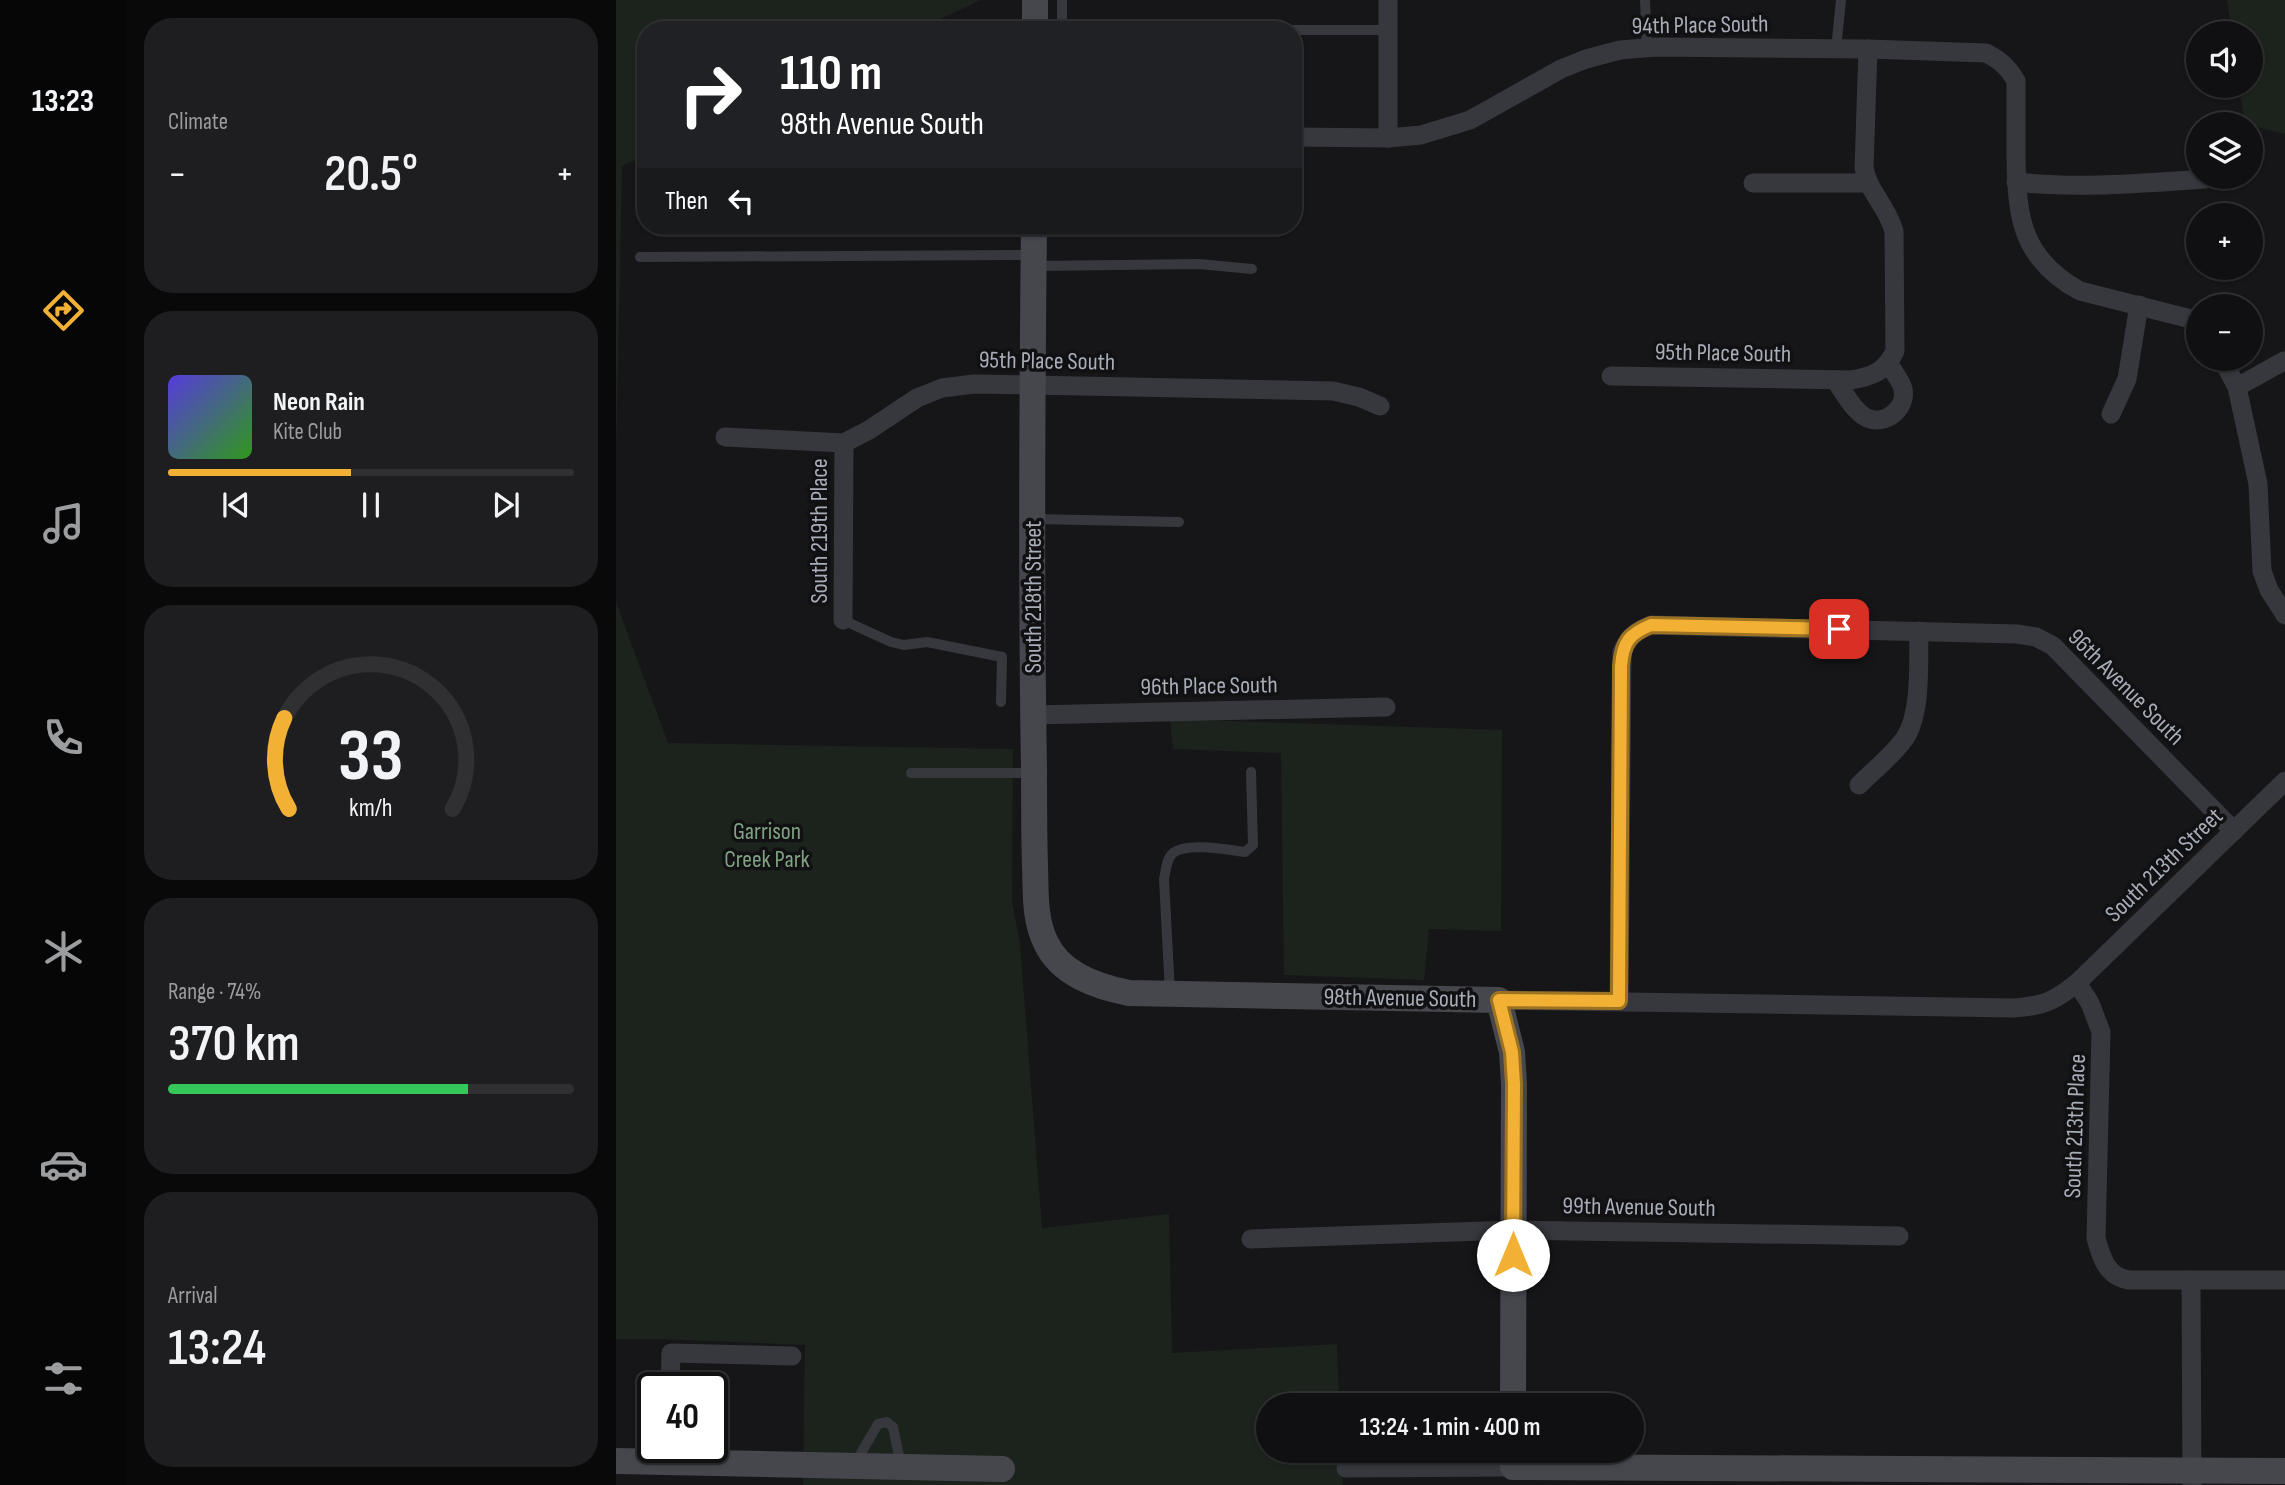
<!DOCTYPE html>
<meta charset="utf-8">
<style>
:root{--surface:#101012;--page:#1e1e20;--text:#f1f3f6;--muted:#9c9d9f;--line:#303032;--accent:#f2b134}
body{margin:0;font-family:"Sofia Sans Condensed",sans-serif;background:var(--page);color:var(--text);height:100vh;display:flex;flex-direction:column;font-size:26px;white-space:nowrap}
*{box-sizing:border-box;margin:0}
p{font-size:23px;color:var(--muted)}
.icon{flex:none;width:38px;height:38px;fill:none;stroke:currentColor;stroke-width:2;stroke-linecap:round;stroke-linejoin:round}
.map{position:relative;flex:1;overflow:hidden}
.drawer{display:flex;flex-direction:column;gap:18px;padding:18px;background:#09090a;width:490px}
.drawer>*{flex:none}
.hud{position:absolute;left:21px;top:21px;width:665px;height:214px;border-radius:28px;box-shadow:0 2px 5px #0004,0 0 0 2px var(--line);background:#202124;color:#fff;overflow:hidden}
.buttons{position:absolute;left:1570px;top:21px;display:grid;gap:14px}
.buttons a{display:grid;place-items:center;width:77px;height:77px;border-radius:50%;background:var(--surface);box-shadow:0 2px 5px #0004,0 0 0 2px var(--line);font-size:35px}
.speed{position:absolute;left:21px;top:1372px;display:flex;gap:14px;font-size:35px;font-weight:700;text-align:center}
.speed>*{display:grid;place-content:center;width:91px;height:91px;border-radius:50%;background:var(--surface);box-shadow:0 2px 5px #0004,0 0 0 2px var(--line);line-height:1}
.speed .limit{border:4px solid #111;border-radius:10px;background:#fff;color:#111}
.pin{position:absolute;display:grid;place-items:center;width:60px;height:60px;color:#fff;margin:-30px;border-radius:14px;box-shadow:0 4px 10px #0006}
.me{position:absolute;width:77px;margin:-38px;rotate:0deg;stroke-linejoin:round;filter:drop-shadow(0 0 5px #0008)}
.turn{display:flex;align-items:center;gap:24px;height:147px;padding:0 28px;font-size:32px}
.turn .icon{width:91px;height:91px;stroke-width:2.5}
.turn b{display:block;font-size:49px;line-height:60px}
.then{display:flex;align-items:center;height:66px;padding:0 28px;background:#0003;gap:14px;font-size:26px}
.big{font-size:52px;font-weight:600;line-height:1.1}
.drawer .card{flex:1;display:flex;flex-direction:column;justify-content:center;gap:10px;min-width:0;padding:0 24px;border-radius:28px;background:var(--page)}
.drawer .dial{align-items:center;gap:0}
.dial svg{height:182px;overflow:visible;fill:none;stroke:var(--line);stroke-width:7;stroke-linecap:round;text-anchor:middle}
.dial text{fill:var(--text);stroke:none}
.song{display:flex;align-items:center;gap:21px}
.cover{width:84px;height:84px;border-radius:10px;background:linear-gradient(135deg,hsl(250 70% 55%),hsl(110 70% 35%))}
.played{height:7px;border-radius:4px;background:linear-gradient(90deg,var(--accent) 45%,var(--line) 45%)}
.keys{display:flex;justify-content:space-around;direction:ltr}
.heat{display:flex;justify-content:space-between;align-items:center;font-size:38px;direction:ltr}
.charge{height:10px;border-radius:5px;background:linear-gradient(90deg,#34c759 74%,var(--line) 0)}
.trip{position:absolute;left:640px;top:1393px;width:388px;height:70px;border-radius:35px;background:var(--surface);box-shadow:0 2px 5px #0004,0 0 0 2px var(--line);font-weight:600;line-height:70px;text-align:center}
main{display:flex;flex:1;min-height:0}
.tabs{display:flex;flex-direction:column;width:126px;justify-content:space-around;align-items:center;background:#060607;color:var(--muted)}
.tabs .icon{width:49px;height:49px}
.tabs .on{color:var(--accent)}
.tabs b{font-size:32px;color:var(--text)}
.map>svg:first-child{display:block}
.green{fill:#1c231d}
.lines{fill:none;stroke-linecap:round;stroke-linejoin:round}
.lane{stroke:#37383d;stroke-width:10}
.street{stroke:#37383d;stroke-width:19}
.secondary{stroke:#45474d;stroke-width:26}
.route-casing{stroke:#9d7322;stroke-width:18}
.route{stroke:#f2b134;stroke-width:12}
.labels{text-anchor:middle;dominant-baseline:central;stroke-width:7;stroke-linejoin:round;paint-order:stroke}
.street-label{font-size:24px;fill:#a8adb8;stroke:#111113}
.park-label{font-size:24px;fill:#7fa381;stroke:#111113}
</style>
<main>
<nav class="tabs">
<b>13:23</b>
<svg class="icon on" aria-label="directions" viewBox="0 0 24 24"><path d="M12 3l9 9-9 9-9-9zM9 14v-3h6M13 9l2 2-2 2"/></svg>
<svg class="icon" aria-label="music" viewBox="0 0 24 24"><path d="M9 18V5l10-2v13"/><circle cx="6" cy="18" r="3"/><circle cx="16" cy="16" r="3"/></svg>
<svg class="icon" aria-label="phone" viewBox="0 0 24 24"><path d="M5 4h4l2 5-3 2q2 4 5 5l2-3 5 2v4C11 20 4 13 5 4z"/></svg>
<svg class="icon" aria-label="climate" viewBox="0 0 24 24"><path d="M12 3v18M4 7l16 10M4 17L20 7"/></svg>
<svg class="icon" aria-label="car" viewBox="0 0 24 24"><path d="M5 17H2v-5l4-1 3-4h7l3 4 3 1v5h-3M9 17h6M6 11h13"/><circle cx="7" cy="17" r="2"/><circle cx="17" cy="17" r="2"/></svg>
<svg class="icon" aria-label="filters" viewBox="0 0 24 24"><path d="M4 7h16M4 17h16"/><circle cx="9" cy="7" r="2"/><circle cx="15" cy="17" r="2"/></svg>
</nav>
<section class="drawer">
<div class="card"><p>Climate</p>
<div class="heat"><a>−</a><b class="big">20.5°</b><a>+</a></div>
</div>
<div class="card">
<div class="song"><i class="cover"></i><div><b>Neon Rain</b><p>Kite Club</p></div></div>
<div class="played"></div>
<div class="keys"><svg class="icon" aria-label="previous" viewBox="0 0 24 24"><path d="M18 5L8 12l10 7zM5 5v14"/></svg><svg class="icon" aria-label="pause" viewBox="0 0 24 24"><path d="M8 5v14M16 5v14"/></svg><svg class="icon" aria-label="next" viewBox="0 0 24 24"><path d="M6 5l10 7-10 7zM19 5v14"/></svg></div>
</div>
<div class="card dial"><svg viewBox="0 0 100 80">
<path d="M14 69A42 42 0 1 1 86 69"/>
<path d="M14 69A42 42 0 0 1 12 29" stroke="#f2b134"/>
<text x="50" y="56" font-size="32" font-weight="700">33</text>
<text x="50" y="72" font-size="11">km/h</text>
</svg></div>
<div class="card"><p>Range · 74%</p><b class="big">370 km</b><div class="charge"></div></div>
<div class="card"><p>Arrival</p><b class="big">13:24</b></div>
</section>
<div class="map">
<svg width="1669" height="1485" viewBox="0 0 1669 1485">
<rect width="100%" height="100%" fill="#161618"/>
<!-- green -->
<g class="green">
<path d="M0,0h365l-64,30h-271v125l-24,11 -6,290z"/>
<path d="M1611,0h58v134l-40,-10 -6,-38h11v-53h-18z"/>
<path d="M0,602l52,141 345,6 -1,153 8,42 22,284 127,-14 3,139 165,-9 2,61h-70v46h73l1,34h-540l2,-140 -142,-6h-47z"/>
<path d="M554,719l332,11 -1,201 -72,-2 -5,51 -140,-5 -3,-222 -108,-4z"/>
</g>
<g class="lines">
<!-- lane -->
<g class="lane">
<path d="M446,0v22l12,8"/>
<path d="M1029,0l2,48"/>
<path d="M677,30h95"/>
<path d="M1220,49l5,-49"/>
<path d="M24,257l393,-2"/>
<path d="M418,266l165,-2 53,5"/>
<path d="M417,519l146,3"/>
<path d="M227,620l48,22 13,3 23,-3 75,15 -1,45"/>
<path d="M295,773h122"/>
<path d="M554,993l-6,-114c2,-8 2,-20 9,-26 14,-11 55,-3 72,-1l8,-7 -2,-73"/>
<path d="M241,1465l4,-12 17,-29 9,-2 6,5 8,39"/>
</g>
<!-- street -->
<g class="street">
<path d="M677,137l95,1 33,-3 49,-15 91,-51 25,-10 34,-9 36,-3 212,2 118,4c14,7 22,14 30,28 0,26 0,51 0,77 1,61 6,101 64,133l111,28 7,6"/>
<path d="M772,138v-138"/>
<path d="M1400,182c63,7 126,1 189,-3"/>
<path d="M1137,183h113"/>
<path d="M1606,359l15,28 21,97 4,87 7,19 16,25"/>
<path d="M995,376l239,4c22,-3 36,-9 45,-29l-1,-120c-7,-25 -26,-40 -30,-63l4,-119"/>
<path d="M1219,380c9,12 18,31 32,38 19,8 40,-10 36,-29 -2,-9 -10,-17 -14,-25"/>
<path d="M1621,387l47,-26"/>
<path d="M1495,414l16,-35 12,-74"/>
<path d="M109,437l119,6 25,-13 48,-32 25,-10 32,-4 359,7 26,6 21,9"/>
<path d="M227,620l1,-177"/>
<path d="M417,715l353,-8"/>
<path d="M1243,785c15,-15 34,-30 46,-47 17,-26 13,-76 14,-107"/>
<path d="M1461,983l13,20 11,29 -5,206c5,19 11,39 33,42h156"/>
<path d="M883,1000l515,8c30,-2 40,-7 63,-25l208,-202"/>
<path d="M1003,1001l3,-349c7,-16 14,-21 29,-27l366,9 19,3 17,9 181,185"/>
<path d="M635,1239l263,-9 385,6"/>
<path d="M1575,1280l1,205"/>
<path d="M54,1388l1,-35 121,3"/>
<path d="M730,1468l167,-1"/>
</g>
<!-- secondary -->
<g class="secondary">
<path d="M419,0v30"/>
<path d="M418,226c-2,181 -3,363 0,544 0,32 0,64 1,96 1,26 -1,53 11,77 15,32 52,44 83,50l370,7 13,52 2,32 -1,321"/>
<path d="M0,1461l386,8"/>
<path d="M897,1467l772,4"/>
</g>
</g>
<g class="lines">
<defs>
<path id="route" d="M897,1255l1,-171 -2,-32 -13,-52 120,1 2,-335c2,-24 8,-32 30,-41l188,4"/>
</defs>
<!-- route casing -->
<use href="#route" class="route-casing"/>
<!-- route -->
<use href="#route" class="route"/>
</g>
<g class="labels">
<!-- street labels -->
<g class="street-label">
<text transform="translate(1084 25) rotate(-1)">94th Place South</text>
<text transform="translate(1107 353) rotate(1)">95th Place South</text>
<text transform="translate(431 361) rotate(1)">95th Place South</text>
<text transform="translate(203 531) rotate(-90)">South 219th Place</text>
<text transform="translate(417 597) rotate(-90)">South 218th Street</text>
<text transform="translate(593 686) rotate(-1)">96th Place South</text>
<text transform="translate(1510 687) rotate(45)">96th Avenue South</text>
<text transform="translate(1548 865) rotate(-44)">South 213th Street</text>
<text transform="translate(784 998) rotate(1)">98th Avenue South</text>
<text transform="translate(1459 1126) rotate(-88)">South 213th Place</text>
<text transform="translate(1023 1207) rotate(1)">99th Avenue South</text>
</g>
<!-- park labels -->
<g class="park-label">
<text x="151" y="831">Garrison<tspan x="151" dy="28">Creek Park</tspan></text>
</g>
</g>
</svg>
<div class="buttons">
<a><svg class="icon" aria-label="sound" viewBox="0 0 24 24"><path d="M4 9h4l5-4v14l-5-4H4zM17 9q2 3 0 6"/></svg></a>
<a><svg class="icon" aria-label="layers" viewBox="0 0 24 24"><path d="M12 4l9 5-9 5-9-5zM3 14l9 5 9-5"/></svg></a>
<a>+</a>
<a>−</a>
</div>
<div class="speed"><div class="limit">40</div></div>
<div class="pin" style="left:1223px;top:629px;background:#d93025"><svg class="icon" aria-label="arrive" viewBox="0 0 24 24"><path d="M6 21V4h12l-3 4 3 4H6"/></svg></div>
<svg class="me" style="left:897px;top:1255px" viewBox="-20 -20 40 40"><circle r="19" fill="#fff"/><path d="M0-13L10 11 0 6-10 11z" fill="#f2b134"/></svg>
<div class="trip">13:24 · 1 min · 400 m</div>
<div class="hud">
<div class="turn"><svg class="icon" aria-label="right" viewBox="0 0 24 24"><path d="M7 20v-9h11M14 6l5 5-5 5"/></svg><div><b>110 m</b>98th Avenue South</div></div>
<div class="then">Then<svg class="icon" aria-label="left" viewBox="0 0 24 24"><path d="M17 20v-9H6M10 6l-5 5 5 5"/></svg></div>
</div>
</div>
</main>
